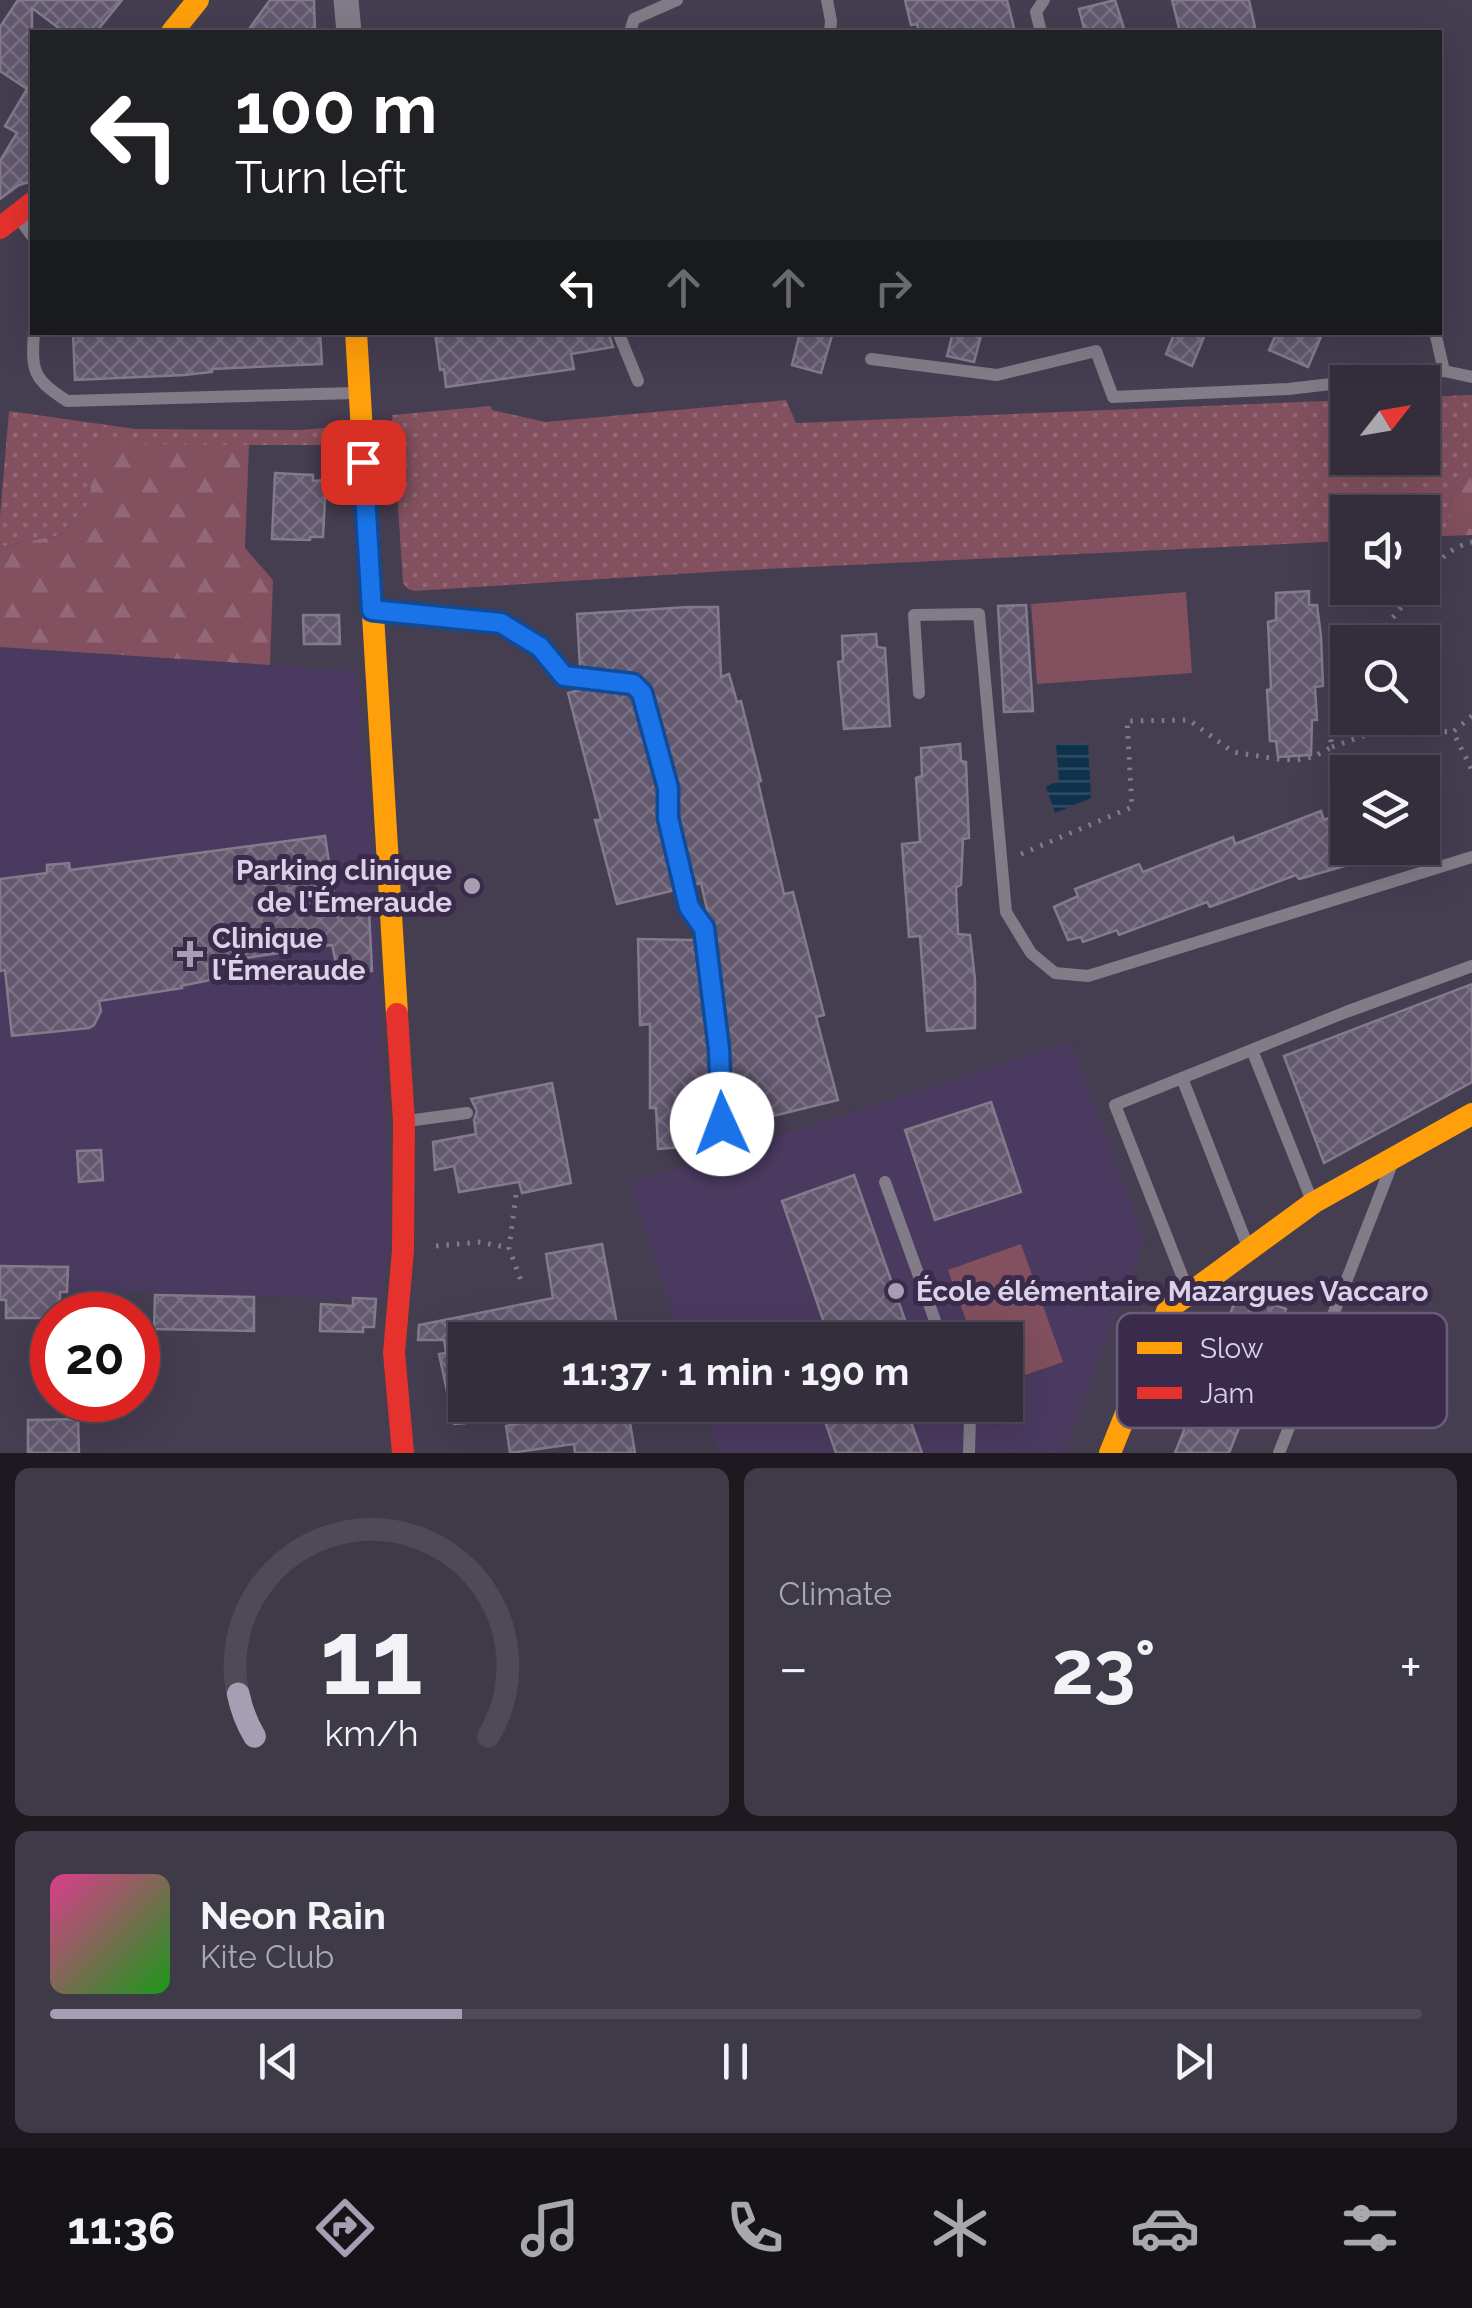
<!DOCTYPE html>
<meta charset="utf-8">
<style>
:root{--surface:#342e3c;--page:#3f3a47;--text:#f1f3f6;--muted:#a9a8af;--line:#4e4a56;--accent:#a69eb2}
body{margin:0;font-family:Raleway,sans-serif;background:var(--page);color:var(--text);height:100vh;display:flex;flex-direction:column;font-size:38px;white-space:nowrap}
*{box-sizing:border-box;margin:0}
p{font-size:32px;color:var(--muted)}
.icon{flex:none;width:55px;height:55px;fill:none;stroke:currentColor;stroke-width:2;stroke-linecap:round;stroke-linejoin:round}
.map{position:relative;height:1453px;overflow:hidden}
.side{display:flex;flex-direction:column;gap:15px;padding:15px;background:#1d1921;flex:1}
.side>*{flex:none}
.hud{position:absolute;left:30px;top:30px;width:1412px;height:305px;border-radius:0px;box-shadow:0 10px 40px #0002,0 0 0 2px var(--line);background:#202124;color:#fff;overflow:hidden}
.needle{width:65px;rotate:59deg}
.controls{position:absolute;left:1330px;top:365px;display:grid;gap:20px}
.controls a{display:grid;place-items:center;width:110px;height:110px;border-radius:0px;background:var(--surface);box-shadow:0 10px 40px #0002,0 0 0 2px var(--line);font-size:50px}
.speed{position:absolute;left:30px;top:1292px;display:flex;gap:20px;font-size:50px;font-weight:700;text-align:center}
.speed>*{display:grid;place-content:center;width:130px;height:130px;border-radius:50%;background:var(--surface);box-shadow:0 10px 40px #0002,0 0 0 2px var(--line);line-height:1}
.speed .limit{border:15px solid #d22;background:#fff;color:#111}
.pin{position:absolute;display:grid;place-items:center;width:85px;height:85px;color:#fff;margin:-42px;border-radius:20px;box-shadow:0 5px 15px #0006}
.me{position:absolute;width:110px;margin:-55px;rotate:358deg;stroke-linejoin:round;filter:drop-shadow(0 0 8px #0008)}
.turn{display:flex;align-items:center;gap:35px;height:210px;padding:0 40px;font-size:45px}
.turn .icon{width:130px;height:130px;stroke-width:2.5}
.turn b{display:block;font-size:70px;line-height:85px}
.lanes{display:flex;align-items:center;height:95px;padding:0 40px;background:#0003;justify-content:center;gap:50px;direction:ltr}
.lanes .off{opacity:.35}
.big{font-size:75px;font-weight:700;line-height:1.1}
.side .widget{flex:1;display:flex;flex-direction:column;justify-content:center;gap:15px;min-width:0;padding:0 35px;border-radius:15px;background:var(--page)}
.side .dial{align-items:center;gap:0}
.dial svg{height:260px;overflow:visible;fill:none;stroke:var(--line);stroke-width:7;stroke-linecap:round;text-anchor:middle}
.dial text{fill:var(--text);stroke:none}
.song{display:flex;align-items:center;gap:30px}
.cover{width:120px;height:120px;border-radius:15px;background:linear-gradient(135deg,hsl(330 70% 55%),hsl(120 70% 35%))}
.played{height:10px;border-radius:5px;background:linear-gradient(90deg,var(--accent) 30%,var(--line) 30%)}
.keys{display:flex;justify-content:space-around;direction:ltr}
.heat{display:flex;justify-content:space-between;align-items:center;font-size:55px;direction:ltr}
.side .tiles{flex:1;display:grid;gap:15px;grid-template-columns:1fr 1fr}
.widget:last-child{grid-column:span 2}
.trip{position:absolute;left:448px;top:1322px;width:575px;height:100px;border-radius:0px;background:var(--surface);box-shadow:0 10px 40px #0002,0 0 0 2px var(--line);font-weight:700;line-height:100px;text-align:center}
.tabs{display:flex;height:160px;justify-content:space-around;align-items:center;background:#151218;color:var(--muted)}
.tabs .icon{width:70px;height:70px}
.tabs .selected{color:var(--accent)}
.tabs b{font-size:45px;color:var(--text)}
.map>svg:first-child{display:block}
.built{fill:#4a3a60}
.grass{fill:url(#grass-dots)}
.forest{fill:url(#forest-firs)}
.garden{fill:#82505f}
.water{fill:url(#water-rules)}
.building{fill:url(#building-cross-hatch);stroke:#827b8b;stroke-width:2.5}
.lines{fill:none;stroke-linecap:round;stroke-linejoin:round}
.path{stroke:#807c87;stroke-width:5;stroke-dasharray:2.5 8;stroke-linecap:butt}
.lane{stroke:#817c88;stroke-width:12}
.street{stroke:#817c88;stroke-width:25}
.slow{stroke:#ff9f0a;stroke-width:22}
.jam{stroke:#e5322d;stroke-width:22}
.route-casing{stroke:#114b97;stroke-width:25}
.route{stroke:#1a73e8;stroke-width:18}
.poi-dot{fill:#a69eb2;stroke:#3a2b4c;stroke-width:4}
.labels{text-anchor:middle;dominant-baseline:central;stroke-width:10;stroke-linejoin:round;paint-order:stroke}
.poi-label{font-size:28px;font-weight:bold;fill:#dad2e7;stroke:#3a2b4c;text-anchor:start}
.key{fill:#3a2b4c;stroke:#6a5d7a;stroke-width:2.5}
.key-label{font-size:28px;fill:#dad2e7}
</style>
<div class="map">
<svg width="1472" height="1453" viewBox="0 0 1472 1453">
<defs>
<pattern id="grass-dots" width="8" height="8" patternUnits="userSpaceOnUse" patternTransform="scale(2.5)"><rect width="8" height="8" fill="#82505f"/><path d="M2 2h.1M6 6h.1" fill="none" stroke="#936876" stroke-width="1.8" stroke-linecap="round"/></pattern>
<pattern id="forest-firs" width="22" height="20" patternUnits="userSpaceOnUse" patternTransform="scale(2.5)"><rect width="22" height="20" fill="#82505f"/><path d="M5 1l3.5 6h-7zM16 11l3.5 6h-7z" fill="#936876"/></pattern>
<pattern id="water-rules" width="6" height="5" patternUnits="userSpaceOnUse" patternTransform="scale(2.5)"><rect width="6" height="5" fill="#0e324c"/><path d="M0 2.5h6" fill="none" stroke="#304f66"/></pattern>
<pattern id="building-cross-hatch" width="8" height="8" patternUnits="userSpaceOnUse" patternTransform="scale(2.5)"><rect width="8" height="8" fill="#63596f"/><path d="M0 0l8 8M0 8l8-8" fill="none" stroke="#797084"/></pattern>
</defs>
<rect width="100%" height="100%" fill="#453d50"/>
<!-- built -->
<g class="built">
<path d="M0,647l356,24 16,153 19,409 -9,67 -382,-13z"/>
<path d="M1071,1042l74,200 -82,211h-344l-16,-48h302v-65h-323l-52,-157z"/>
</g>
<!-- grass -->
<g class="grass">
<path d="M1472,395v75l-20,25 -7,41 -22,2 -1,-26h-74l-1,29 -620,30 -313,20 -6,-2 -5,-6 -11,-168 99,-9 1,4 53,12 241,-22 10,23 551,-23 1,58h74l1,-61z"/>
<path d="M9,411l127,18 163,1 40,-3 1,18h-213l-37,-2 1,59 -31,33 -60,12v-30z"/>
</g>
<!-- forest -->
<g class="forest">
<path d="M89,443l160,2 -4,103 28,32 -3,85 -270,-18v-100l60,-12 31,-33z"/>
<path d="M1472,470v65l-27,1 7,-41z"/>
</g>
<!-- garden -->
<g class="garden">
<path d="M1186,592l6,81 -155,11 -6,-80z"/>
<path d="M1021,1244l42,118 -58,20v-42h-32l-25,-70z"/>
</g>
<!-- water -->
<path class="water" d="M1088,743l3,55 -36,15 -9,-26 13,-7 -3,-36z"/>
<!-- building -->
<g class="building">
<path d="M18,0h104l-26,32h-32l-32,-24v173l-13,4 -19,14v-38l17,-28 -12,-7 22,-37 -27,-18v-44z"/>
<path d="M270,0h44l1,32h-68z"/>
<path d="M905,0h102l8,32h-96l-2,-8 -6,1z"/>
<path d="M1115,0l10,32h-40l-6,-23z"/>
<path d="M1172,0h77l7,32h-76z"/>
<path d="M73,332h247l2,32 -110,5v3l-27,3 -110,5z"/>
<path d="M435,332h173l5,15 -42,7 3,15 -128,18 -2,-18 -4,1z"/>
<path d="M800,332h33l-12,41 -29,-8z"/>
<path d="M953,332h29l-8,30 -27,-6z"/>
<path d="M1175,332h31l-14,34 -26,-12z"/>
<path d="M1277,332h46l-15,35 -39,-17z"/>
<path d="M275,473l38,2v6l13,-1 -3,57h-13v3l-38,-1z"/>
<path d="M1309,591v14h8l4,31 2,50 -8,1 2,33h-5l-1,35 -33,2 -2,-16h-6l-3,-51 4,-1 -3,-67 8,-2v-27z"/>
<path d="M1026,605l7,106 -29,1 -6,-106z"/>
<path d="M689,607h29l3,70 8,-3 8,28 4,-1 20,80 -3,1 26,112 9,-2 31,123 -8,2 22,83 -81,20 -7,-29 -20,5 -1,-48 -15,-121 -5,-9 -8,-35 -7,2 -16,-68v-32l-26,-95 -17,-16 -55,-6 -3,-54z"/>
<path d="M303,615h36l1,29h-36z"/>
<path d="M876,634l1,13 8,1 5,78 -46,3 -6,-67 5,-1 -1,-25z"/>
<path d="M581,688l47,6 5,4 25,91v31l17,70 -58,14 -22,-84h6l-33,-127 13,-3z"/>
<path d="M960,744l1,17 5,1 3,76 -6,1 -2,46 -5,2 2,47 12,1 5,45v48l-48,3 -7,-95 -11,1 -7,-93 18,-2 -4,-64 6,-2 -1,-28z"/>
<path d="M1348,810v55l-49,14 -3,-4 -86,32 -3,-5 -88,33 -2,-5 -34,12 -2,-5 -13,3 -14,-33 24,-11 -3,-7 64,-25 4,8 90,-35 2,7 86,-33 3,9z"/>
<path d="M325,836l12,80 32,-5 3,60 -33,6 -7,-32 -125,19 3,16 -29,6 1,2 -83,13 2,10 -7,14 -5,3 -77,8 -7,-66 -5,1v-92l47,-6v-8l22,-2 1,7z"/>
<path d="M638,939l57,1 14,110 1,51 -3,1v27h-11l1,17 -39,3 -2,-41h-6v-84l-10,1z"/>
<path d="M1472,984v98l-148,81 -40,-107z"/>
<path d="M552,1083l19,100 -49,10 -3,-11 -60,10 -5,-26 -19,4 -2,-28 43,-8 -2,-14 3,-9 -6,-12z"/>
<path d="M991,1102l30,90 -86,28 -30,-90z"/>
<path d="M101,1150l2,30 -24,2 -2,-31z"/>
<path d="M854,1175l58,165h-82l-48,-139z"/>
<path d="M602,1244l18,96h-155v83l-11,1 -15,-70 7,-1 -2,-13h-26l1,-15 134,-27 -7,-44z"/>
<path d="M0,1266l68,1 -1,25h-7v23h-8v3h-46v-18h-6z"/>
<path d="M1239,1291l47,18 -57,144h-54z"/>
<path d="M155,1295l99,2v34l-100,-2z"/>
<path d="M353,1298l23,1 -2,28h-11v5l-43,-1 1,-27 32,2z"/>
<path d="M615,1405h12l8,48h-60l-1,-9 -64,9 -4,-27z"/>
<path d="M854,1405h51l17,48h-86l-13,-37z"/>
<path d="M78,1419l1,34h-51v-33z"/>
</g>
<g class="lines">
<!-- path -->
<g class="path">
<path d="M1422,581c16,-19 26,-33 50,-39"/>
<path d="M1373,642l44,-54"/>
<path d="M1472,716l-19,16 19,38"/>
<path d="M1332,747l45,-16 19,-2 57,3"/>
<path d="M1021,854l111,-47 -5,-86 62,-1 44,32 44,7 20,1 16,-3 19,-10 -2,-12 18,-46"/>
<path d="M516,1195l-7,53 14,38"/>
<path d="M436,1246l44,-4 29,6"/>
</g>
<!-- lane -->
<g class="lane">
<path d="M827,0l4,21 -1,11"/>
<path d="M630,32l4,-13 43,-19"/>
<path d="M1041,32l-5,-20 8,-12"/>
<path d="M18,217l14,19"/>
<path d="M34,332c-3,41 0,47 33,69l288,-8"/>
<path d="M618,332l20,49"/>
<path d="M1435,332l9,39"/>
<path d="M871,359l126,16 99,-24 17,46 175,-8 156,-18 28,6"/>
<path d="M376,610l125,13 39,24 24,29 69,8 9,9 26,95v30l21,89 15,21 15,121 2,75"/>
<path d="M919,693l-5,-78 65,-1 27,298 25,41 24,20 33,3 384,-119"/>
<path d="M1252,1050l60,151"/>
<path d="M1182,1078l66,169"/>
<path d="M407,1121l60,-8"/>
<path d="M885,1182l57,158"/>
<path d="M1188,1291l-73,-186 231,-93 126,-46"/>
<path d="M965,1405l5,12 -1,36"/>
<path d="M1279,1453l111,-284"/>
</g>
<!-- street -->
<path class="street" d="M346,0l3,32"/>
<!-- slow -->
<g class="slow">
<path d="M172,32l26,-32"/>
<path d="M356,332l41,682"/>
<path d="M1110,1453l58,-144 145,-106 159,-89"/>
</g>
<!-- jam -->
<g class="jam">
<path d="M0,228l32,-25"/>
<path d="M397,1014l7,107 -1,129 -9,103 9,100"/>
</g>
</g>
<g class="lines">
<defs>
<path id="route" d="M363,462l9,148 129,13 39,24 24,29 69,8 9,9 26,95v30l21,89 15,21 15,121 3,75"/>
</defs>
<!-- route casing -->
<use href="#route" class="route-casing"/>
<!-- route -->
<use href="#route" class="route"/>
</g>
<!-- markers -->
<g class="poi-dot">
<circle cx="472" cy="886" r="10"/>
<path d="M185 939h10v10h10v10h-10v10h-10v-10h-10v-10h10z"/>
<circle cx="896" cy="1291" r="10"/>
</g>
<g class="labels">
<!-- poi labels -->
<g class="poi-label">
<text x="452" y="870" text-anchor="end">Parking clinique<tspan x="452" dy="32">de l'Émeraude</tspan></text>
<text x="212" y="938">Clinique<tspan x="212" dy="32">l'Émeraude</tspan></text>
<text x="916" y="1291">École élémentaire Mazargues Vaccaro</text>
</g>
</g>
<!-- legend -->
<rect x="1117" y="1313" width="330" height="115" rx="15" class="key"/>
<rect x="1137" y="1342" width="45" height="12" fill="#ff9f0a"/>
<rect x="1137" y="1387" width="45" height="12" fill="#e5322d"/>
<g class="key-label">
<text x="1200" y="1358">Slow</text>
<text x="1200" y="1403">Jam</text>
</g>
</svg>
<div class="controls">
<a><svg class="needle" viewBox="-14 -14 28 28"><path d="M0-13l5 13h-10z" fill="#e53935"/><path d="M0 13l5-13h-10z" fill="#a9a8af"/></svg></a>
<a><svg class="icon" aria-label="sound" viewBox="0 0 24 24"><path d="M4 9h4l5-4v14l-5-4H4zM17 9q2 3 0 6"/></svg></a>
<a><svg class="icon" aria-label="search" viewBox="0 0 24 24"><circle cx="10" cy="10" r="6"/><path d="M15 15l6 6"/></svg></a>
<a><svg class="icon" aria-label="layers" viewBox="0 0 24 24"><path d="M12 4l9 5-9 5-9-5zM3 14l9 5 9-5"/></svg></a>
</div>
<div class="speed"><div class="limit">20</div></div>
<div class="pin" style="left:363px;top:462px;background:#d93025"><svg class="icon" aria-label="arrive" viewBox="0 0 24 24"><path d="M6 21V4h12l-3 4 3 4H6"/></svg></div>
<svg class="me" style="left:722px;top:1124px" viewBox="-20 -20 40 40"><circle r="19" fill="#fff"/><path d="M0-13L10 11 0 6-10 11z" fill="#1a73e8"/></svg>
<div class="trip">11:37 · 1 min · 190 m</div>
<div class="hud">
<div class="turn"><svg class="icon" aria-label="left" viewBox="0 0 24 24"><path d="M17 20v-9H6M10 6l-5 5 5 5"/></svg><div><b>100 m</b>Turn left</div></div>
<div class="lanes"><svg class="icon" aria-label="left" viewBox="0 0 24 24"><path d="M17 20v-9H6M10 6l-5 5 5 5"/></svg><svg class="icon off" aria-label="ahead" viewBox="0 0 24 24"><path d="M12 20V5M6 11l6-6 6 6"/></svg><svg class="icon off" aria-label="ahead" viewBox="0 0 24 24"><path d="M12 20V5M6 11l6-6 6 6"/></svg><svg class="icon off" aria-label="right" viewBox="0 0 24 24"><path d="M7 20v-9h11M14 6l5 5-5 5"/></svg></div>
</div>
</div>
<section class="side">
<div class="tiles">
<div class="widget dial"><svg viewBox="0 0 100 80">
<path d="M14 69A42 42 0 1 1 86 69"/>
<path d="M14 69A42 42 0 0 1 9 56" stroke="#a69eb2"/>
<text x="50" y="56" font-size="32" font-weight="700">11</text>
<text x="50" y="72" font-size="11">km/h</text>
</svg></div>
<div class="widget"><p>Climate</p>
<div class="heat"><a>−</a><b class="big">23°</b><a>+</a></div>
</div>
<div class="widget">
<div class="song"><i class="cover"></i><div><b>Neon Rain</b><p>Kite Club</p></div></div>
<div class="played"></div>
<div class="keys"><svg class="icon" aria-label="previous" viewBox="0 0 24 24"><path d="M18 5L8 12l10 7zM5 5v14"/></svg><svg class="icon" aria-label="pause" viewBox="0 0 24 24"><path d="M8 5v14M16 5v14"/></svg><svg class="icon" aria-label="next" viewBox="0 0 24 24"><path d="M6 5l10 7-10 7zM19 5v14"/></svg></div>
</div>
</div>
</section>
<nav class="tabs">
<b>11:36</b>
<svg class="icon selected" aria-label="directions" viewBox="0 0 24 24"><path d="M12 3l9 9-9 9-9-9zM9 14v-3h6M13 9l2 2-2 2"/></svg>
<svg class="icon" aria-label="music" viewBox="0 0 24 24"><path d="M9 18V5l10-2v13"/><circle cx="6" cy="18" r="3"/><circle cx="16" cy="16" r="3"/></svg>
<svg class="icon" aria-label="phone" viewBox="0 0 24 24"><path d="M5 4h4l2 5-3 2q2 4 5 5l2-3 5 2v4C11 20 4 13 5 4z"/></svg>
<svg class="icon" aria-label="climate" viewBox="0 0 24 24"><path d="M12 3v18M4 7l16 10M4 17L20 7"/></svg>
<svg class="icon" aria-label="car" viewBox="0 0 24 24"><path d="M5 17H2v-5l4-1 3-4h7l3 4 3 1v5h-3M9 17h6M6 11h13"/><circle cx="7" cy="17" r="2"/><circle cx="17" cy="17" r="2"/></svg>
<svg class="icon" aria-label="filters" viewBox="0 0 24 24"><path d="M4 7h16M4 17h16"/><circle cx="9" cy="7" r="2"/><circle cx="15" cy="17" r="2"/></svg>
</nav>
